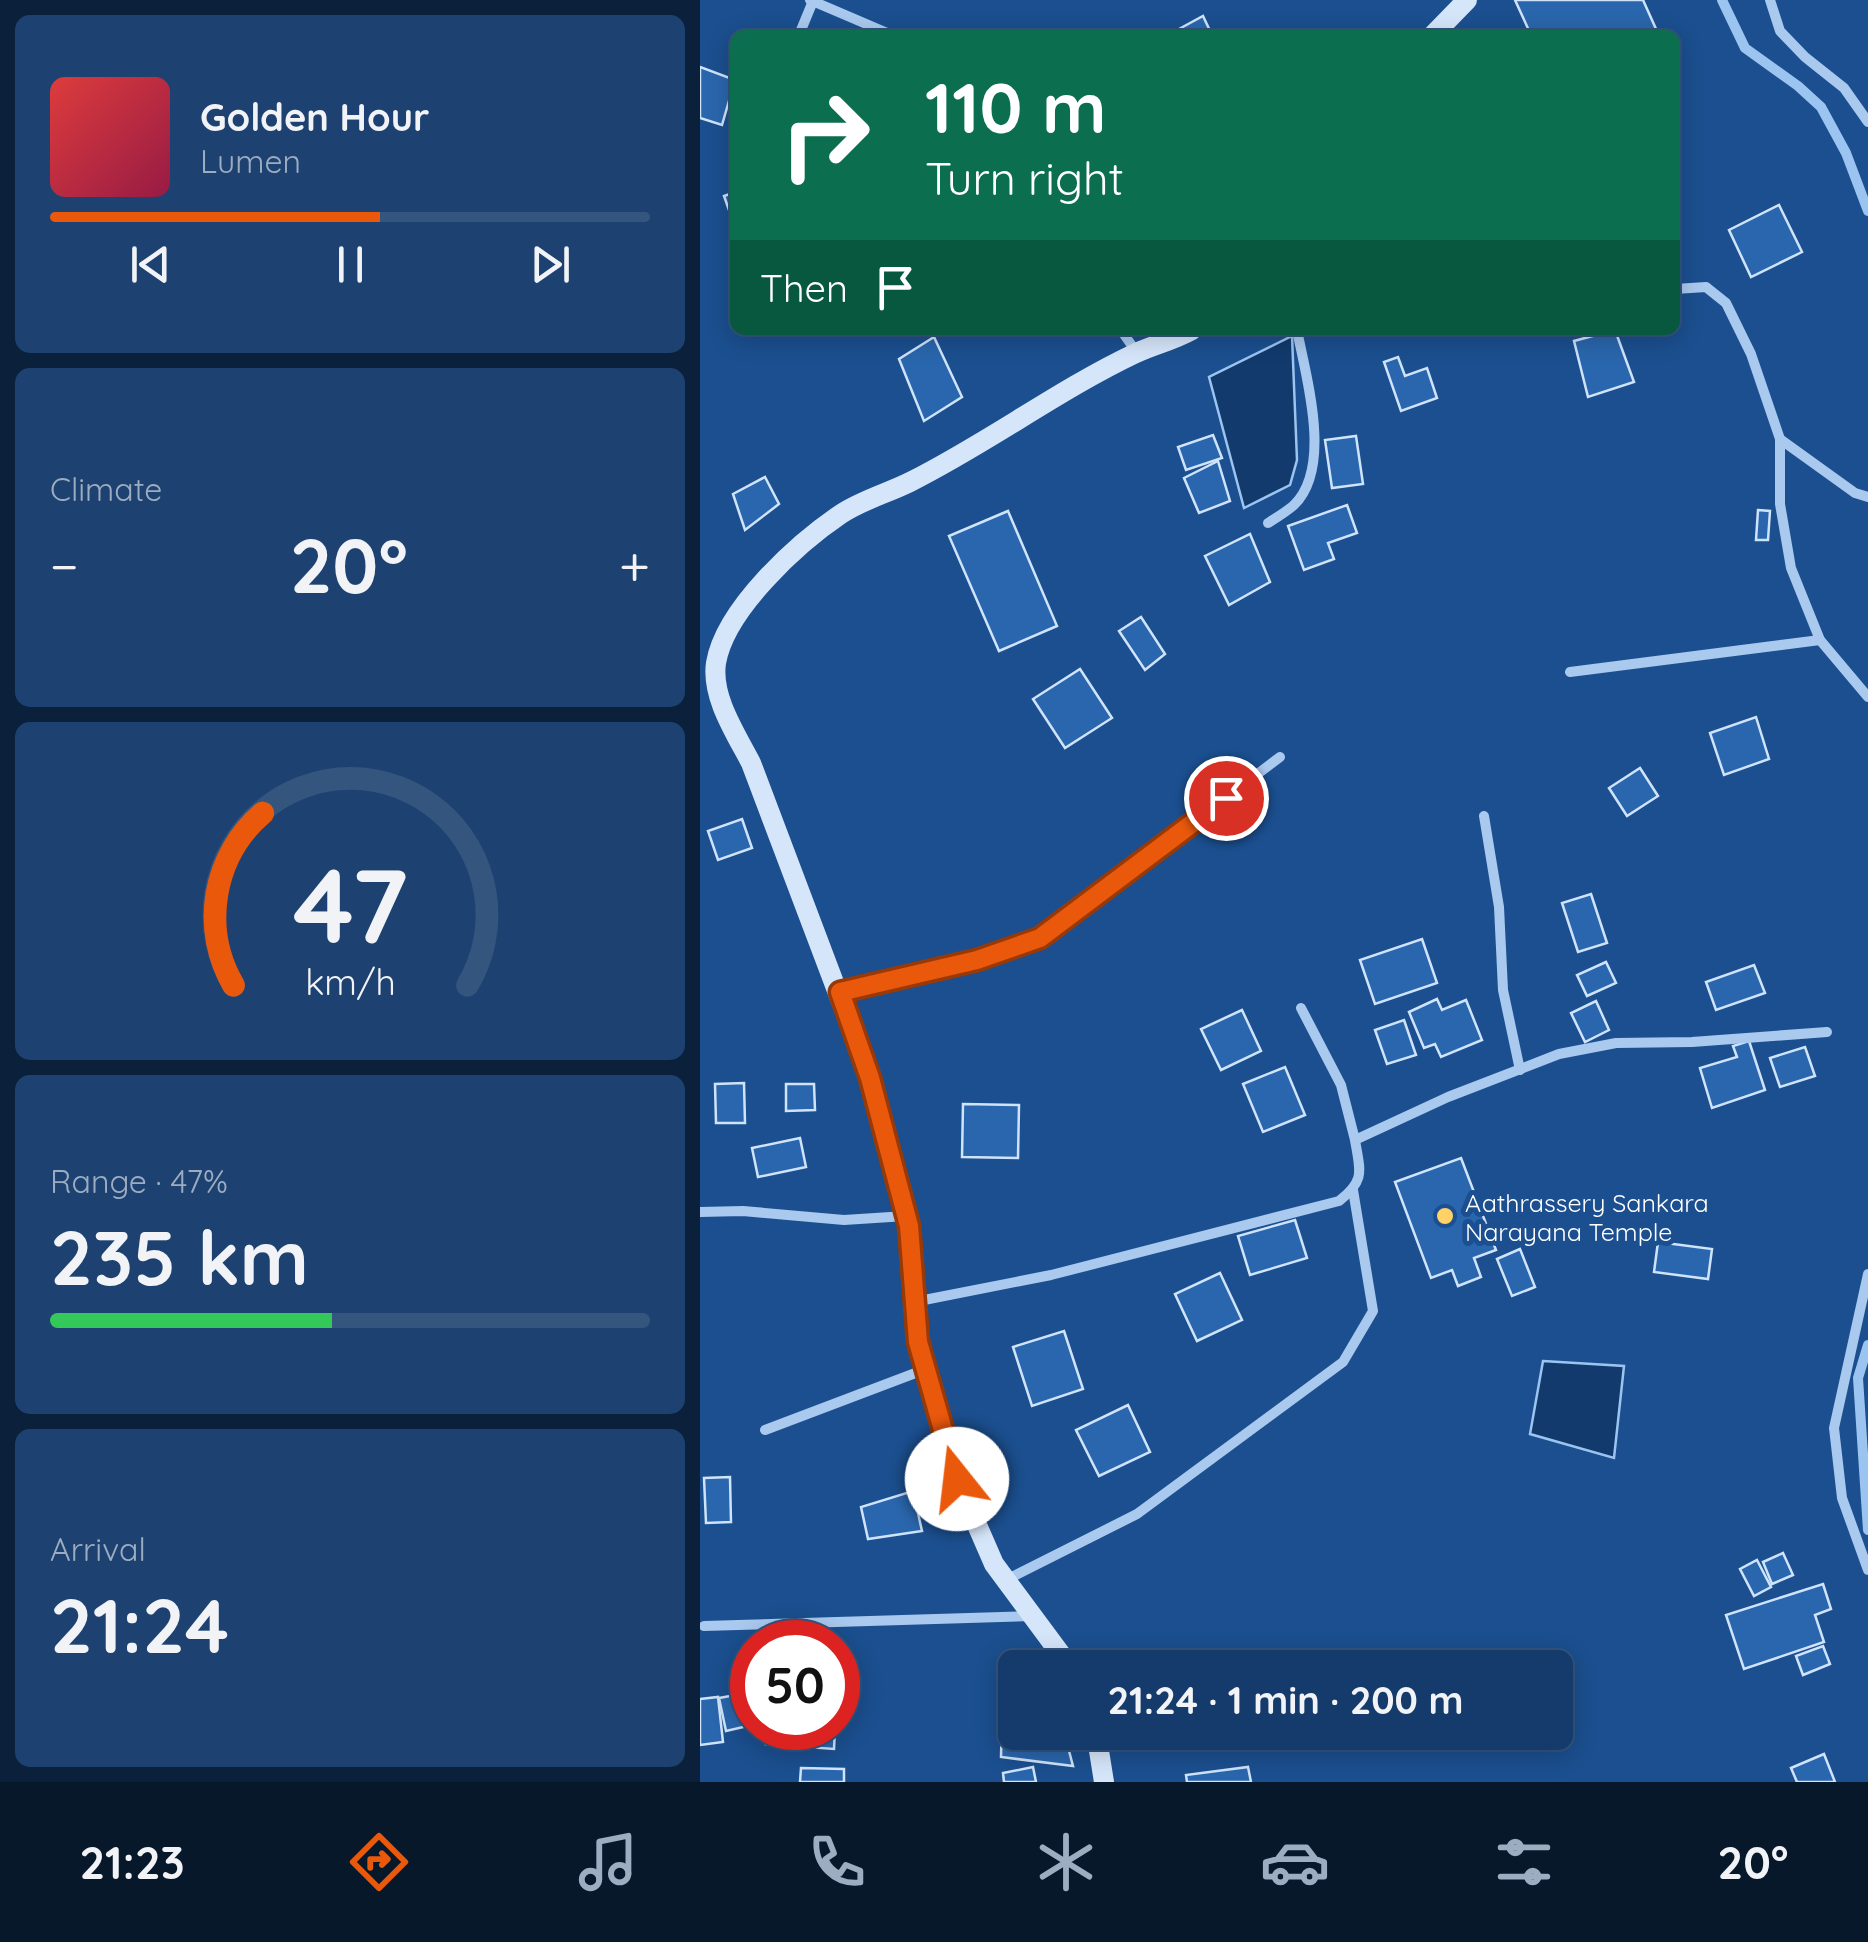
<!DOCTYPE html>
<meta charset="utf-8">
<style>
:root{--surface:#143b6b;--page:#1d4271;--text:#f1f3f6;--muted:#9dadc1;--line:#33557e;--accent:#ea580c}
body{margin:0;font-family:Quicksand,sans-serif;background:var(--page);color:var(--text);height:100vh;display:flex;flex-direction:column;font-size:38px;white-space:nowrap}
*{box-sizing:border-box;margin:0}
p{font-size:32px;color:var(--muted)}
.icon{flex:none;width:55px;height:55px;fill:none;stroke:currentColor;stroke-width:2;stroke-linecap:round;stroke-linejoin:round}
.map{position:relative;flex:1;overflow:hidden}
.panel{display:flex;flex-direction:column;gap:15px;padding:15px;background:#0b203b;width:700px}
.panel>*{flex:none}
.guide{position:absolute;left:30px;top:30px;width:950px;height:305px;border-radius:15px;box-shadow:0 5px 25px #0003,0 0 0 2px var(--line);background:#0b6e4f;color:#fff;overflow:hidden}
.speed{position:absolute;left:30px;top:1620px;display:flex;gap:20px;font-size:50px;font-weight:700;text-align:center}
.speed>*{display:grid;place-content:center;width:130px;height:130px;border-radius:50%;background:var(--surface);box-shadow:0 5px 25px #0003,0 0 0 2px var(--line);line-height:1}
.speed .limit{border:15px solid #d22;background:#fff;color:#111}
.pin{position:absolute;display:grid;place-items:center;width:85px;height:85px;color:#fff;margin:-42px;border:5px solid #fff;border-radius:50%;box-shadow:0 2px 10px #0007}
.me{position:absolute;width:110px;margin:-55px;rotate:344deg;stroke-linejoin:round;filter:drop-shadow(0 0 8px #0008)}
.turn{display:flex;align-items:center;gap:35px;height:210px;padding:0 30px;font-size:45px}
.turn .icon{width:130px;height:130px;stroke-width:2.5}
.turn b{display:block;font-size:70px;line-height:85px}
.then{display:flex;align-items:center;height:95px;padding:0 30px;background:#0003;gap:20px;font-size:38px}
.big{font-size:75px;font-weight:800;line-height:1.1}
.panel .tile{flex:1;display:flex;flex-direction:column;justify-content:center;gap:15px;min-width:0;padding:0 35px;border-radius:15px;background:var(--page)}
.panel .dial{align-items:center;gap:0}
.dial svg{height:260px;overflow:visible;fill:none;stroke:var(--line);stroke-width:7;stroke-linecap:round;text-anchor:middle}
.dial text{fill:var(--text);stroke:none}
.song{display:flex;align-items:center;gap:30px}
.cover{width:120px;height:120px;border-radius:15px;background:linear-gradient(135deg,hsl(0 70% 55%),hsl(340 70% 35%))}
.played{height:10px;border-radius:5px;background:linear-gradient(90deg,var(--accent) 55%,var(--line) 55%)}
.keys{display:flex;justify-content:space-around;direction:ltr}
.heat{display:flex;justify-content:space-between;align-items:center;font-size:55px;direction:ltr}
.charge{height:15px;border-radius:8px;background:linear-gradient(90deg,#34c759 47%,var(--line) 0)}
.trip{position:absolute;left:298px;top:1650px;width:575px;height:100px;border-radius:15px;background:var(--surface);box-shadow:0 5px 25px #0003,0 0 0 2px var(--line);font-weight:800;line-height:100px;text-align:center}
.menu{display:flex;height:160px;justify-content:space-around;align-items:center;background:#08182b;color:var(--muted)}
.menu .icon{width:70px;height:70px}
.menu .selected{color:var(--accent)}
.menu b{font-size:45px;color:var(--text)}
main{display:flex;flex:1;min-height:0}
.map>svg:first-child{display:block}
.water{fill:#123a6d;stroke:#9cc4f0;stroke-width:2.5}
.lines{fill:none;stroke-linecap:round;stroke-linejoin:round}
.stream{stroke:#9cc4f0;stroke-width:10}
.building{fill:#2a66ad;stroke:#cfe3fa;stroke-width:2.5}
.street{stroke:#a9c9ee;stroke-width:10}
.secondary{stroke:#d6e6fa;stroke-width:20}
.route-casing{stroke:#983908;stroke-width:25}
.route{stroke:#ea580c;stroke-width:18}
.poi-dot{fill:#ffd166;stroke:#1b4f8f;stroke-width:4}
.labels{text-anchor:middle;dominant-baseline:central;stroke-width:10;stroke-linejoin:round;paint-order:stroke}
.poi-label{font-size:25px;fill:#fff;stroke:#1b4f8f;text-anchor:start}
</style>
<main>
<section class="panel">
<div class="tile">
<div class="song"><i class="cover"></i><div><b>Golden Hour</b><p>Lumen</p></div></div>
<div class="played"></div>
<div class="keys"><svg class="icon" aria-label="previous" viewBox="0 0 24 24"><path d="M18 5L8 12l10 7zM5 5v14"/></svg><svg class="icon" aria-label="pause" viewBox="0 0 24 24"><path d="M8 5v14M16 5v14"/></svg><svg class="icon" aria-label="next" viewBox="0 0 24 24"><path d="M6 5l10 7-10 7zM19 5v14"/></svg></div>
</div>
<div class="tile"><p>Climate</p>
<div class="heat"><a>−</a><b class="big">20°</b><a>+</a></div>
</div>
<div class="tile dial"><svg viewBox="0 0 100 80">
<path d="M14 69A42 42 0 1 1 86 69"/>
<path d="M14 69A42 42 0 0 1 23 16" stroke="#ea580c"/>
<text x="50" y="56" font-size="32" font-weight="700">47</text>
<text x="50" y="72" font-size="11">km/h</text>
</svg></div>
<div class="tile"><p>Range · 47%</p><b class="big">235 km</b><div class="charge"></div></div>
<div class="tile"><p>Arrival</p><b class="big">21:24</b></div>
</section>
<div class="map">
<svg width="1168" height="1782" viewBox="0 0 1168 1782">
<rect width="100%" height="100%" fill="#1b4f8f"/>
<!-- water -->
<g class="water">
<path d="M592,336l5,124 -7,25 -46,23 -35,-131z"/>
<path d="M843,1361l81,5 -10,92 -84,-24z"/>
</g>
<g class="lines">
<!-- stream -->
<g class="stream">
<path d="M1022,0l23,48 53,38 23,21 25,46 22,58"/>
<path d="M1168,1345l-10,33 10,152"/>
</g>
</g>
<!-- building -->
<g class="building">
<path d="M815,0h128l13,29 -13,6h-112z"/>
<path d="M503,16l9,19h-44z"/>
<path d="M0,67l35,13 -13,45 -22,-7z"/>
<path d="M35,192v35l-11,-31z"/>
<path d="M1079,205l23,47 -51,25 -22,-47z"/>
<path d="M915,330l19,52 -46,15 -14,-56z"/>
<path d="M234,337l28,60 -38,24 -25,-62z"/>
<path d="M698,357l7,19 22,-8 10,30 -36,13 -17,-49z"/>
<path d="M513,435l9,23 -36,12 -8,-23z"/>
<path d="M656,436l7,48 -31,4 -7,-48z"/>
<path d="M518,461l12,40 -31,12 -15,-35z"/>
<path d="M65,477l14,27 -34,26 -12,-36z"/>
<path d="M647,505l10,28 -29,10 6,16 -30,11 -16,-44z"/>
<path d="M1058,510l12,1 -2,29h-12z"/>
<path d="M308,511l49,115 -58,25 -50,-115z"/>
<path d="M550,534l20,48 -41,23 -24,-49z"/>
<path d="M441,617l24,37 -20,16 -26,-39z"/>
<path d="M380,669l32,49 -47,30 -32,-49z"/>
<path d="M1056,717l13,42 -45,16 -14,-42z"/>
<path d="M940,768l18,28 -31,20 -18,-28z"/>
<path d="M42,819l10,29 -34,12 -10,-29z"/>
<path d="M891,894l16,49 -29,9 -16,-49z"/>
<path d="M722,939l15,44 -62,21 -15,-44z"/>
<path d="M906,962l10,21 -29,13 -10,-21z"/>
<path d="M1054,965l11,28 -49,17 -10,-28z"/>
<path d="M737,999l5,11 24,-10 16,40 -41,17 -6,-13 -11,4 -15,-36z"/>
<path d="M896,1001l13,29 -24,12 -14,-29z"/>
<path d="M542,1010l19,41 -40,19 -20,-41z"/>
<path d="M704,1020l12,35 -29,9 -12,-34z"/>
<path d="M1049,1041l16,49 -53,18 -12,-40 37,-11 -4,-11z"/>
<path d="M1105,1047l10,29 -35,11 -10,-29z"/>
<path d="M585,1067l20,48 -42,17 -20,-48z"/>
<path d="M44,1083l1,40h-29l-1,-39z"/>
<path d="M86,1084h28l1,26 -29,1z"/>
<path d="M263,1104l56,1 -1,53 -56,-1z"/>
<path d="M100,1138l6,29 -48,10 -6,-29z"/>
<path d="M761,1158l35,92 -22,8 7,19 -23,9 -6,-16 -21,8 -36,-96z"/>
<path d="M595,1220l12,38 -57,17 -12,-39z"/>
<path d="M958,1242l54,7 -4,30 -54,-7z"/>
<path d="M820,1249l15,38 -23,9 -15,-37z"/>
<path d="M520,1273l22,47 -45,21 -22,-47z"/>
<path d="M364,1331l19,58 -51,17 -19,-59z"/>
<path d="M428,1405l22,47 -51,24 -23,-46z"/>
<path d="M30,1477l1,45 -25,1 -2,-45z"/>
<path d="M213,1491l9,40 -54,8 -7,-32z"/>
<path d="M1083,1553l10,22 -21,9 -9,-22z"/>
<path d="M1057,1560l14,27 -17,9 -14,-27z"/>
<path d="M1123,1584l8,25 -16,6 9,27 -80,27 -18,-54z"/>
<path d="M1123,1646l7,18 -27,11 -7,-19z"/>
<path d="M52,1692v33l-26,6 -7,-33z"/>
<path d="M18,1697l5,45 -23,3v-46z"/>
<path d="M302,1719l13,2v11h49l9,34 -72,-9z"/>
<path d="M69,1728h66l-1,21 -68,-5z"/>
<path d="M1124,1754l11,28h-38l-6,-14z"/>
<path d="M333,1767l3,15h-32l-1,-9z"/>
<path d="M548,1767l3,15h-64l-1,-7z"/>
<path d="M101,1768l43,1v13h-44z"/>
</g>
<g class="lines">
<!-- street -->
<g class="street">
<path d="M110,0l82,35"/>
<path d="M1070,0l10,31 25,26 39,31 24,34"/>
<path d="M99,35l14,-34"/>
<path d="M975,289l31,-2 20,16 25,51 29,85v65l11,64 29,72 48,57"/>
<path d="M421,330l16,23"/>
<path d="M1080,439l75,54 13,4"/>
<path d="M568,523c8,-5 18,-11 26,-18 39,-38 12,-128 3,-175"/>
<path d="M870,672l250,-32"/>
<path d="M784,816l15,91 4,83 17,80"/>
<path d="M140,992l137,-32 63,-21 240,-182"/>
<path d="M601,1008l40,77 14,55"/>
<path d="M0,1212l43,-1 101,9 62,-4"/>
<path d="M1168,1274l-34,154 8,70 26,72"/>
<path d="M214,1302l137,-27 288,-74c27,-21 21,-30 16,-61l93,-43 111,-43 57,-11 76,-1 135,-10"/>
<path d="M65,1430l161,-61"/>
<path d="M306,1580l131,-66 206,-152 30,-51 -20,-121"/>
<path d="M4,1626l327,-10"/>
</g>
<!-- secondary -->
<g class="secondary">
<path d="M733,35l34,-35"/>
<path d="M371,1668l-77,-104 -37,-85 -39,-137 -9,-116 -39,-148 -119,-315c-15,-29 -40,-66 -35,-100 9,-54 82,-120 125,-149 21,-14 47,-21 69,-32 78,-39 148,-92 226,-129 18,-8 38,-13 56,-23"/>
<path d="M396,1732l8,50"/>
</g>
</g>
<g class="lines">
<defs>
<path id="route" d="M257,1479l-39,-137 -9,-116 -39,-148 -30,-86 137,-32 63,-22 186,-140"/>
</defs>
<!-- route casing -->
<use href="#route" class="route-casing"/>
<!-- route -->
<use href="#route" class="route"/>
</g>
<!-- markers -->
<circle class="poi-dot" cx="745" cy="1216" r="10"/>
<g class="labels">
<!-- poi labels -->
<g class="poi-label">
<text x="765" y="1202">Aathrassery Sankara<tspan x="765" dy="29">Narayana Temple</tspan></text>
</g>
</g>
</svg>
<div class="speed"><div class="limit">50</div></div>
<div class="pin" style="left:526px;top:798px;background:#d93025"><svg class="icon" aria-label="arrive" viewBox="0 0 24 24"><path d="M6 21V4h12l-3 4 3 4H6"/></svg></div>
<svg class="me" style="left:257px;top:1479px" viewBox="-20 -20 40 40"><circle r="19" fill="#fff"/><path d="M0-13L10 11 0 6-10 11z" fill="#ea580c"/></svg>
<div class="trip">21:24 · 1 min · 200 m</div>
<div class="guide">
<div class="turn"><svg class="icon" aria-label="right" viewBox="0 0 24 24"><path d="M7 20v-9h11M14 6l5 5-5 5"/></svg><div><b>110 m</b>Turn right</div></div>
<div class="then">Then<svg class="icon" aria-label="arrive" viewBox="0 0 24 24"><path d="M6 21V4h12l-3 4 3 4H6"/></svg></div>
</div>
</div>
</main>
<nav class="menu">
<b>21:23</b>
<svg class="icon selected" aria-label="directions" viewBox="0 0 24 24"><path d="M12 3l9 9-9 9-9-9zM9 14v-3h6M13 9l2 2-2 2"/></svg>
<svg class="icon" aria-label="music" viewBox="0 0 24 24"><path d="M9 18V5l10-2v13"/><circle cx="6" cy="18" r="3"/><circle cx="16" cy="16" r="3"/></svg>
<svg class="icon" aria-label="phone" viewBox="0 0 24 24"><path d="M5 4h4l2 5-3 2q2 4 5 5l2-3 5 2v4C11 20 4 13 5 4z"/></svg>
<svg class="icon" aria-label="climate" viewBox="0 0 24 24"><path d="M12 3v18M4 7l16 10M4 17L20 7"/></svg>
<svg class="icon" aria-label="car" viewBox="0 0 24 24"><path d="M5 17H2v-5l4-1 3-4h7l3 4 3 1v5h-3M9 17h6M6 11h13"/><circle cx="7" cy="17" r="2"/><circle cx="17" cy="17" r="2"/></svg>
<svg class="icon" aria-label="filters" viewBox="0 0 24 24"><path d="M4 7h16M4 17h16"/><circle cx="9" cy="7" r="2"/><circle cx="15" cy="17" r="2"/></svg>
<b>20°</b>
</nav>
